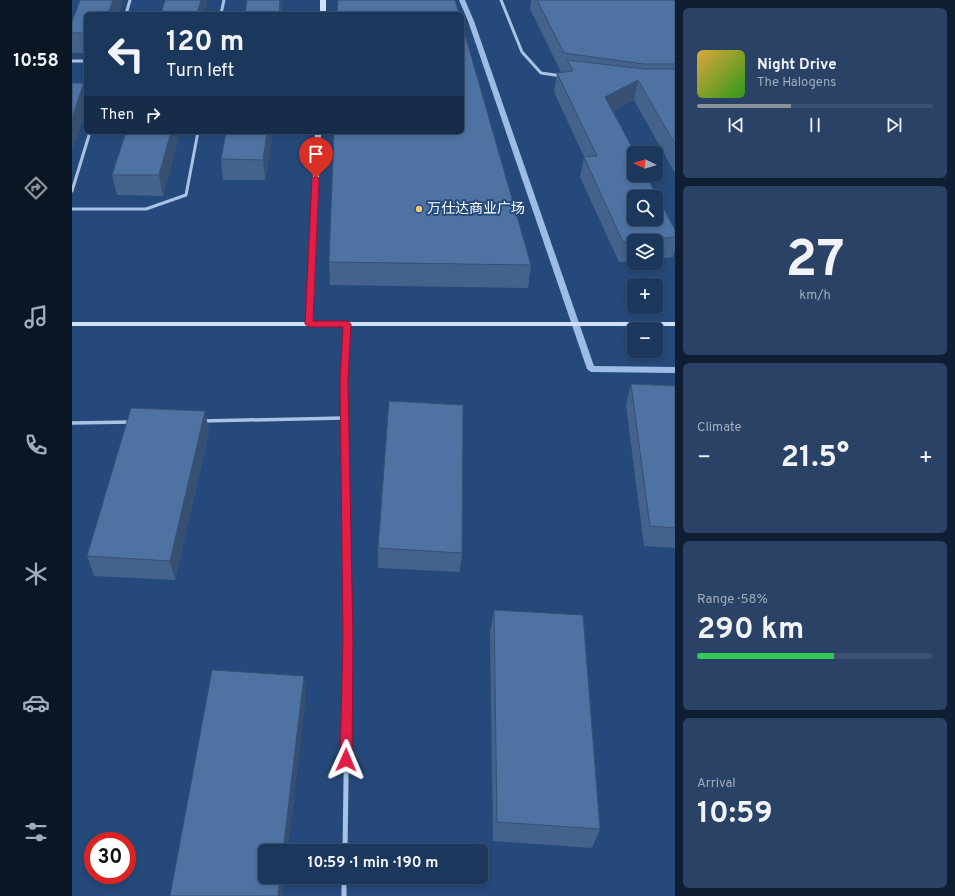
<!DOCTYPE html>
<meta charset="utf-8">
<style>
:root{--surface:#1c375c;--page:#294265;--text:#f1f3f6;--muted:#a0acbb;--line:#3a5172;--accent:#8c9099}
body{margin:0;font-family:Overpass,"Noto Sans SC",sans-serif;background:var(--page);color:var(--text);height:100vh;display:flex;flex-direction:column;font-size:15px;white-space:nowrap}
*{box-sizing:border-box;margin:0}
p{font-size:13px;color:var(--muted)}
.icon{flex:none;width:22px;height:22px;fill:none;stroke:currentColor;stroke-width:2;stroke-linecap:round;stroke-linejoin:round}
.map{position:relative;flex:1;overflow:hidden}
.sheet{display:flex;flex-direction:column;gap:8px;padding:8px;background:#0f1e33;width:280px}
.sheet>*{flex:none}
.top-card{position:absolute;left:12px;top:12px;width:380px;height:122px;border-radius:6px;box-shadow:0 2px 6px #0003,0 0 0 1px var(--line);background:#1c375c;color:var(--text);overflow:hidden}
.needle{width:26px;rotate:275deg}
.controls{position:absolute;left:555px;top:146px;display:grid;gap:8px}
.controls a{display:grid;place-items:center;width:36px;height:36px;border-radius:6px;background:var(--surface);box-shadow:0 2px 6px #0003,0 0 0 1px var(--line);font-size:20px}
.speed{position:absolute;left:12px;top:832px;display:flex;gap:8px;font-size:20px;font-weight:700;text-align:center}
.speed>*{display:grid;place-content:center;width:52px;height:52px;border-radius:50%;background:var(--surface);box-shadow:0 2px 6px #0003,0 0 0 1px var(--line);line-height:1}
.speed .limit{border:6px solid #d22;background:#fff;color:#111}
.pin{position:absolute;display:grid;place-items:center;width:34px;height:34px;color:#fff;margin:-41px -17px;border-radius:50% 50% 50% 0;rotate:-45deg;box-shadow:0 0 4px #0007}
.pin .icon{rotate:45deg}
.me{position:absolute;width:44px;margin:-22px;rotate:1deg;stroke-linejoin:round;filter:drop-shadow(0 0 3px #0008)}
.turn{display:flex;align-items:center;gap:14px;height:84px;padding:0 16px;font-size:18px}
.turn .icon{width:52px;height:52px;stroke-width:2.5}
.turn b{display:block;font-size:28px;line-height:34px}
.then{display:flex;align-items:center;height:38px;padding:0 16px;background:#0003;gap:8px;font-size:15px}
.big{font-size:30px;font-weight:700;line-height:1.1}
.sheet .tile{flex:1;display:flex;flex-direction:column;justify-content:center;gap:6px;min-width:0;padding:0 14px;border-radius:6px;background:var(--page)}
.sheet .dial{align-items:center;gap:0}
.dial b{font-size:52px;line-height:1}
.song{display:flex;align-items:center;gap:12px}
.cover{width:48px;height:48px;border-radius:6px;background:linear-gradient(135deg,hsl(40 70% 55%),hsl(110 70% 35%))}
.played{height:4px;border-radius:2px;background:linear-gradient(90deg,var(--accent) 40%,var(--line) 40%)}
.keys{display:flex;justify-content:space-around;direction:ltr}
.heat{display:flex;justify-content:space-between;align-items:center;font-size:22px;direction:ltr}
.charge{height:6px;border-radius:3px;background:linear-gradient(90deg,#34c759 58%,var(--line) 0)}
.trip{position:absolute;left:186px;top:844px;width:230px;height:40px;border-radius:6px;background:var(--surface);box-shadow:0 2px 6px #0003,0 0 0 1px var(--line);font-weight:700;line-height:40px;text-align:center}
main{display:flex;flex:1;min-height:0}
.tabs{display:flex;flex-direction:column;width:72px;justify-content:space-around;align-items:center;background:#0b1625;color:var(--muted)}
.tabs .icon{width:28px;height:28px}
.tabs .current{color:var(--accent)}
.tabs b{font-size:18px;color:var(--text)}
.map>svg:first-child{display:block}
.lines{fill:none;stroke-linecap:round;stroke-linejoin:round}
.stream{fill:#9dbde5;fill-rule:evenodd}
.street-far2{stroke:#a9c3e4;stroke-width:3}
.street-far1{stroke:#a9c3e4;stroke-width:3.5}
.street{stroke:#a9c3e4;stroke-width:5}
.secondary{fill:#d2e0f4;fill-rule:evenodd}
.wall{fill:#43638c}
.shaded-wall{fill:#375072}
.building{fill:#4e73a3;stroke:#375072;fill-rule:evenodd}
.route{fill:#e11d48;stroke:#92132f}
.poi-dot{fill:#edca6d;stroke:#25497a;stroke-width:1.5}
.labels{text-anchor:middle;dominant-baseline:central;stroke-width:4;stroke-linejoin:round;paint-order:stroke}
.poi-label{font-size:14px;fill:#fff;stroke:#25497a;text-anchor:start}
</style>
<main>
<nav class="tabs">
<b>10:58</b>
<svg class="icon current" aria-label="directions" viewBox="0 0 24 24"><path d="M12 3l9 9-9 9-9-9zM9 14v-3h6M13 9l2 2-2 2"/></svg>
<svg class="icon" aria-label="music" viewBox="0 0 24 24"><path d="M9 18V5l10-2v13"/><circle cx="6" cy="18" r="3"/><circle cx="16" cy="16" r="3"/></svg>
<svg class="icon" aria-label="phone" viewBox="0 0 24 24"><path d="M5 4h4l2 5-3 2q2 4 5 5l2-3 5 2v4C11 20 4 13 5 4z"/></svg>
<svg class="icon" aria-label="climate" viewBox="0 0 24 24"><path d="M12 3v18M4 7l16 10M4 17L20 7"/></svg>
<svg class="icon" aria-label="car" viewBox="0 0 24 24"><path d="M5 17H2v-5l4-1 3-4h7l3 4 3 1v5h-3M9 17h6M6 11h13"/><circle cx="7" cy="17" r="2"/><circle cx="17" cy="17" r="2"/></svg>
<svg class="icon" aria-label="filters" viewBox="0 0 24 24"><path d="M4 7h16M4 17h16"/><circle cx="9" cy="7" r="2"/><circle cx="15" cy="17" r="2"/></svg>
</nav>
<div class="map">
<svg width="603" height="896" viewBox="0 0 603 896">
<rect width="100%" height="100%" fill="#25497a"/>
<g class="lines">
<!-- stream -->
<path class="stream" d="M387,0h6l9,21 120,345 81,1v6l-84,-1 -4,-3 -119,-348z"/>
<!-- street-far2 -->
<g class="street-far2">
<path d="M429,0l21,52 19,21 21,3"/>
<path d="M54,14l4,-14"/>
<path d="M149,14l3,-14"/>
<path d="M0,61h14"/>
<path d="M0,191l18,-59"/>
<path d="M0,209h74l40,-14 12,-63"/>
</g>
<!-- street-far1 -->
<g class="street-far1">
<path d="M130,421l142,-3"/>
<path d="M0,423l60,-1"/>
<path d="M274,517l-2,-137 3,-56"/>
</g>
<!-- street -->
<g class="street">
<path d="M273,851l3,-212 -2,-123"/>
<path d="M272,877v19"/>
</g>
<!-- secondary -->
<g class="secondary">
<rect x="248" y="0" width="6" height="14"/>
<path d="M243,132h6l-8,190h362v4h-603v-4h234z"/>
</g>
</g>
<!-- wall -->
<g class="wall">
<path d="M8,0h43l-5,14h-32v39h-14v-31z"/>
<path d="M459,0h144v173l-41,-73 -21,11 62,119v20l-2,7 -17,2v-18h-22v20l-15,1 -39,-85 4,-20 -30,-65 3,-19 4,-1 -31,-63z"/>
<path d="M54,132h54l-17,64 -46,-1 -5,-20z"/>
<path d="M154,132h46l-7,48h-42l-2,-21z"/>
<path d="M257,262l202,3 -3,23 -198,-3z"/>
<path d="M559,384l44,2v162l-31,-2 -18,-141z"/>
<path d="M133,411l4,21 -34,148 -81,-4 -7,-20z"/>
<path d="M306,548l84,5 -2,19 -82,-4z"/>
<path d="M422,610l106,219 -8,19 -99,-7 -3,-208z"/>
</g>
<!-- shaded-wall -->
<g class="shaded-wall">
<path d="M41,0h10l-5,14h-10z"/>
<path d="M129,0h7l-4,14h-7z"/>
<path d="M208,0h3l-1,14h-3z"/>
<path d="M566,80l-4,20 -32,17 3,-20z"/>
<path d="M12,83l2,7v21l-14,41v-34z"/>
<path d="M99,132h9l-17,64 -4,-21z"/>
<path d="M195,132h5l-7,48 -2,-20z"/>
<path d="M133,411l4,21 -34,148 -5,-19z"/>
<path d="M232,676l2,22 -18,153h-5z"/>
<path d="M208,877h5l-2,19h-5z"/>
</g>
<!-- building -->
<g class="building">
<path d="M8,0h33l-5,14h-22v19h-14v-11z"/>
<path d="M93,0h36l-4,14h-36z"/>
<path d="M175,0h33l-1,14h-34z"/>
<path d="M266,0h117l4,14h-122z"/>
<path d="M465,0h138v64h-31l-80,-11z"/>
<path d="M390,24l69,241 -202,-3 5,-130h128z"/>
<path d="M495,60l77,9h31v75l-37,-64 -33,17 30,56h-1v22h12l29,55v7l-52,5 -39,-85 13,-1 -40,-83 16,-2zM562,197h22v22h-22z"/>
<path d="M0,83h12l-12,35z"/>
<path d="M54,132h45l-12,43h-47z"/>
<path d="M154,132h41l-4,28 -42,-1z"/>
<path d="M559,384l44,2v142l-25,-2z"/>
<path d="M317,401l74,4 -1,148 -84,-5z"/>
<path d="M59,408l74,3 -35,150 -83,-5z"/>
<path d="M422,610l89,5 17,214 -103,-7z"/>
<path d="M140,670l92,6 -21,175h-18v26h15l-2,19h-108z"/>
</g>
<!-- route -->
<path class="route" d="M244,176l3,2 -6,143h34l4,3 -3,56 5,259 -1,121 -2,4 -4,2 -4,-2 -2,-4 3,-121 -3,-259 3,-53h-34l-4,-3 7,-146z"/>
<!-- markers -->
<circle class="poi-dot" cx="347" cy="209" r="4"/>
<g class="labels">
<!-- poi labels -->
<g class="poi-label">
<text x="355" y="209">万仕达商业广场</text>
</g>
</g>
</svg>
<div class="controls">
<a><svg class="needle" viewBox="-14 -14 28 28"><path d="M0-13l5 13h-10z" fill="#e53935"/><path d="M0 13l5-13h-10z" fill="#a0acbb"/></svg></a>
<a><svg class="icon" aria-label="search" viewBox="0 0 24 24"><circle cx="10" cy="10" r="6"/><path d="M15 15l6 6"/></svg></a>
<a><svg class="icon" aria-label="layers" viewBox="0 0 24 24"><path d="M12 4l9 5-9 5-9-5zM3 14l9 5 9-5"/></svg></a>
<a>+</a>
<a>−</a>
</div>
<div class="speed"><div class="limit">30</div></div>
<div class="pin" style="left:244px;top:178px;background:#d93025"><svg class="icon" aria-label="arrive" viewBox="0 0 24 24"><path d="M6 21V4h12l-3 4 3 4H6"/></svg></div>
<svg class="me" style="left:274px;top:760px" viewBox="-20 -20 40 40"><path d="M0-17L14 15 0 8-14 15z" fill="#e11d48" stroke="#fff" stroke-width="4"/></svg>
<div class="trip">10:59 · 1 min · 190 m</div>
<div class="top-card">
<div class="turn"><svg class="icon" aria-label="left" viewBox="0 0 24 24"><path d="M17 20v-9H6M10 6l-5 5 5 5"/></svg><div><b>120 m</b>Turn left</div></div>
<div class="then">Then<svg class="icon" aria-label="right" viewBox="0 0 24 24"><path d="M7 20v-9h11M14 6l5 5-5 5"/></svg></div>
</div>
</div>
<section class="sheet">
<div class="tile">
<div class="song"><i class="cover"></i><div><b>Night Drive</b><p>The Halogens</p></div></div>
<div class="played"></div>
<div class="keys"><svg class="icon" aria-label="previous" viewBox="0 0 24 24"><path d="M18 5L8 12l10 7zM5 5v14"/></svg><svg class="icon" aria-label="pause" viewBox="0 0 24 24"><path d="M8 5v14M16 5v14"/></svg><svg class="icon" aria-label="next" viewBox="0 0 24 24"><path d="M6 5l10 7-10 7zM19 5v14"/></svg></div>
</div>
<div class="tile dial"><b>27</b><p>km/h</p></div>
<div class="tile"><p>Climate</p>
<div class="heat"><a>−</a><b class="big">21.5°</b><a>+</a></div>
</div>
<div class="tile"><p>Range · 58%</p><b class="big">290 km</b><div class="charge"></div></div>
<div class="tile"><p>Arrival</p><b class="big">10:59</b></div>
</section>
</main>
